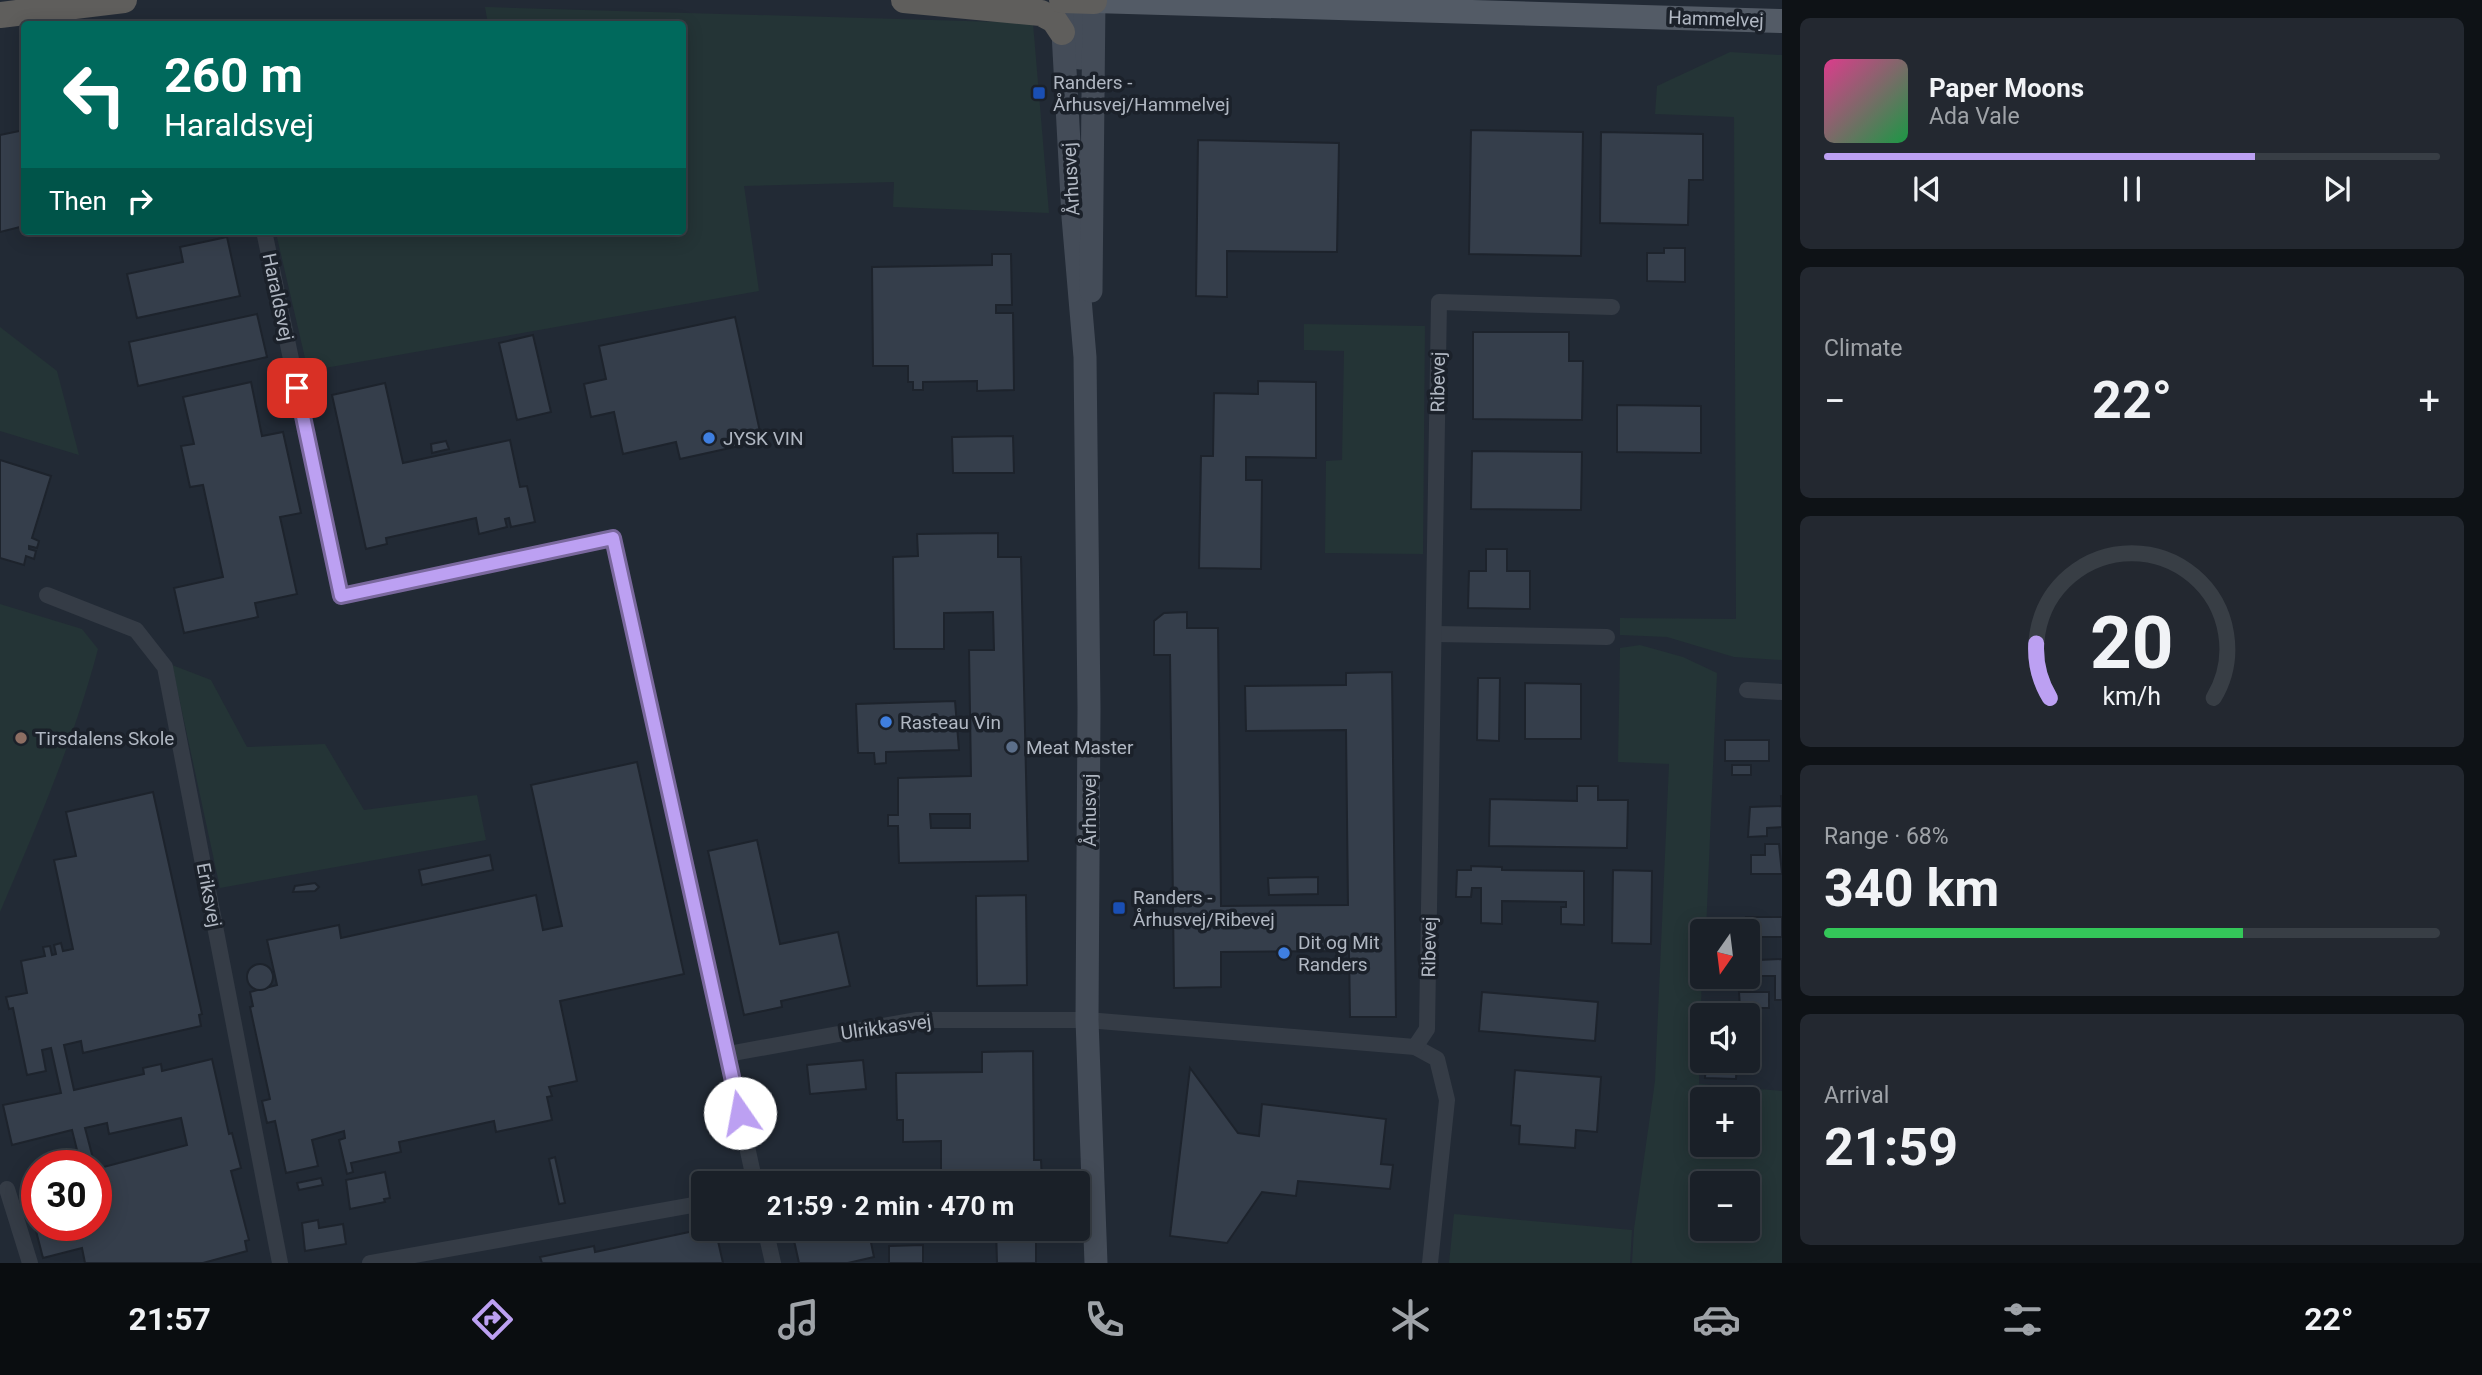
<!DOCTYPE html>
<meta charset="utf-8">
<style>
:root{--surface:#1a2028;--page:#232830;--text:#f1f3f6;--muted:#9fa3a8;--line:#383e45;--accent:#bca0f2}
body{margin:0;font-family:Roboto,sans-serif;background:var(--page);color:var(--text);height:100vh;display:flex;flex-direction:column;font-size:26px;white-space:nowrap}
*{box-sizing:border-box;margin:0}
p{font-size:23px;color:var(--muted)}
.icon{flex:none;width:38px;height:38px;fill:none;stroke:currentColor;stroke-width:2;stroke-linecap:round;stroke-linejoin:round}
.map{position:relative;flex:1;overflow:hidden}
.side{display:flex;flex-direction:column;gap:18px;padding:18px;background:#0e1216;width:700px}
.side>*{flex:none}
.guide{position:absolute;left:21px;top:21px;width:665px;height:214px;border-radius:7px;box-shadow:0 4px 18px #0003,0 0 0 2px var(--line);background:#00695c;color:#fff;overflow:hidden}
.needle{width:46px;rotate:194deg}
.buttons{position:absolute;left:1690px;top:919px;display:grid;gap:14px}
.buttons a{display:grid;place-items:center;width:70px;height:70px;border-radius:7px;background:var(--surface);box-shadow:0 4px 18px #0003,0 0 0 2px var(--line);font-size:35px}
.speed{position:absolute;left:21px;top:1150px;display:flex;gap:14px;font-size:35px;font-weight:700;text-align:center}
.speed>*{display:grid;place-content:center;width:91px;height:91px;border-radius:50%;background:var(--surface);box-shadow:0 4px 18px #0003,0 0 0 2px var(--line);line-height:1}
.speed .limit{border:10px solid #d22;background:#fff;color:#111}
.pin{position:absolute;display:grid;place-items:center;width:60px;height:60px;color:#fff;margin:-30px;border-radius:14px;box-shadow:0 4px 10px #0006}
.me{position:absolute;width:77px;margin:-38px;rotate:348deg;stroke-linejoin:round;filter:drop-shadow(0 0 5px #0008)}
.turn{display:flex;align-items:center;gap:24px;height:147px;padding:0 28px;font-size:32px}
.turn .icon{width:91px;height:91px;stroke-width:2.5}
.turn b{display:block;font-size:49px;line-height:60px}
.then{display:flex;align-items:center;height:66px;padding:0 28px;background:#0003;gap:14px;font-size:26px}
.big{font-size:52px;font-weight:700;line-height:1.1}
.side .card{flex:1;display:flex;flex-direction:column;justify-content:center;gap:10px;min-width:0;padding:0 24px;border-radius:10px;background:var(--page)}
.side .dial{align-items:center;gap:0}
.dial svg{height:182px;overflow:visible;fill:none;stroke:var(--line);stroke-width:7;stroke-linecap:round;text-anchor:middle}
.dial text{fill:var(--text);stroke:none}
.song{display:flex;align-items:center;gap:21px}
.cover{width:84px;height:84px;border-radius:10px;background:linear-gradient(135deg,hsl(330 70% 55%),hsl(140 70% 35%))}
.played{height:7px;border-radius:4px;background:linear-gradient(90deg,var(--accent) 70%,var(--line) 70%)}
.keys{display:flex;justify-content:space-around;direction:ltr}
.heat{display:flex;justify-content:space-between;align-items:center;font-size:38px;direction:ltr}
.charge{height:10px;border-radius:5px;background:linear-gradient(90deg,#34c759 68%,var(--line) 0)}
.trip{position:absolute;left:691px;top:1171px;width:399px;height:70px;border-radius:7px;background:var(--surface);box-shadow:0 4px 18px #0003,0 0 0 2px var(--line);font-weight:700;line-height:70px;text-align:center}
.tab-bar{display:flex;height:112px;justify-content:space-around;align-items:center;background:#0a0d10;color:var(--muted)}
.tab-bar .icon{width:49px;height:49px}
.tab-bar .current{color:var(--accent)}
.tab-bar b{font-size:32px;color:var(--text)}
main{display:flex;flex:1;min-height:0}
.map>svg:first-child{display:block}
.green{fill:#243436;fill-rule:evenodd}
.building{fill:#353e4b;stroke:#1d232c;stroke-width:2;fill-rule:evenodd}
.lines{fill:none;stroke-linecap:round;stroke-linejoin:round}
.minor{stroke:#353c46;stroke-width:16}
.secondary{stroke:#444c58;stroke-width:23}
.primary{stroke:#535b66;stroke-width:24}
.trunk{stroke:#5f5e5c;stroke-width:26}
.route-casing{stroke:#7a689d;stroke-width:18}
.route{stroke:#bca0f2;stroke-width:12}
.transit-dot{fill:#1a4fb4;stroke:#1b212a;stroke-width:2.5}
.shop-dot{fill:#3f7fe0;stroke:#1b212a;stroke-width:2.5}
.education-dot{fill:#8d6e63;stroke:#1b212a;stroke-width:2.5}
.service-dot{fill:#5c6f8a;stroke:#1b212a;stroke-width:2.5}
.labels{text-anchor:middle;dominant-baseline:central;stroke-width:7;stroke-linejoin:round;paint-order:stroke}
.street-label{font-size:19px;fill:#b0b7c2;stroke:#1b212a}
.poi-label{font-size:19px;fill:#b0b7c2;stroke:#1b212a;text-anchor:start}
</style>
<main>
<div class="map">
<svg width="1782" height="1263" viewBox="0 0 1782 1263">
<rect width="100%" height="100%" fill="#222a35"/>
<!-- green -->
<g class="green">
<path d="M485,7l548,16 16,190 -156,-6 1,-25 -150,4 15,105 -451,80 -32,-138 406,-2v-207h-194z"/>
<path d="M1730,52l52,3v605l-48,-3 -67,-20 -47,-2v-17l116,1 -2,-502 -79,-3 2,-28z"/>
<path d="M1304,324l121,2 -2,228 -98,-1 1,-92 16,-1 2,-109 -40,-1z"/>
<path d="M0,327l57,44 22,84 -79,-24z"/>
<path d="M0,604l82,25 16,20c-24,91 -61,176 -98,263z"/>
<path d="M1640,645l43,12 34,16 -11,258h-3l-4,153 83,7v172h-150l2,-34 21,-148 14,-317 -51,-2 2,-114zM1703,1099h45v45h-45zM1703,1183h45v45h-45z"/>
<path d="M172,665l39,15 36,67 78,-3 39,66 113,-15 9,45 -266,48z"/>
<path d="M1454,1214l178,16 -2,33h-181z"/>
</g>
<!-- building -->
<g class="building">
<path d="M24,130v96l-24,6v-97z"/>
<path d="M1471,130l112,2 -2,124 -112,-2z"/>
<path d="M1601,132l102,2v46h-14l-1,45 -88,-2z"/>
<path d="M1198,140l141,3 -2,109 -110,-1v46l-31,-1z"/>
<path d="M227,237l13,59 -103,22 -10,-44 56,-12 -3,-15z"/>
<path d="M1664,248h21v34l-38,-1v-28h17z"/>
<path d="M992,254h19l1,51h-16v8h17l1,77 -37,1v-10l-54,1v8h-10v-8h-5v-16h-35l-1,-99 120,-2z"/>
<path d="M257,314l10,43 -129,29 -9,-44z"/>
<path d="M735,317l27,124 -82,18 -4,-17 -53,12 -9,-42 -23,5 -7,-33 22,-5 -7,-33z"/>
<path d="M1473,332h96v29h14l-1,59 -109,-1z"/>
<path d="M533,335l18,77 -34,8 -18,-77z"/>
<path d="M1258,381l58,1v76l-70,-1v23h16l-1,89 -62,-1 2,-112h12l1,-63 44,1z"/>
<path d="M251,382l11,54 21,-4 18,81 -21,4 17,77 -42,9 3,14 -74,16 -10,-45 49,-11 -20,-92 -13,2 -9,-41 13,-2 -11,-47z"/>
<path d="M385,383l18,80 107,-23 10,47 7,-1 8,36 -24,5 -2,-9 -4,1 2,8 -28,7 -3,-16 -90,20 1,6 -21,5 -34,-154z"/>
<path d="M1617,405l84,1v47l-84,-1z"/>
<path d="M1013,436l1,37h-61l-1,-36z"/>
<path d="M446,441l3,8 -17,4 -1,-9z"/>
<path d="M1472,451l110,1 -1,58 -110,-1z"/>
<path d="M0,460l51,16 -19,62 7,3 -2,7 -8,-2v3l7,2 -2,8 -8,-3 -2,9 -24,-7z"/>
<path d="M998,533v24h23l7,304 -129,2 -1,-37h-10v-11h10v-37l73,-2 -2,-126h25l-1,-38 -49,1v36h-50l-1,-92 25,-1 -1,-22zM930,814h40v14h-39z"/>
<path d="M1486,549h21v22h23v38l-62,-1 1,-37h17z"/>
<path d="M1187,612v16h31l3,278 127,-1 -2,-175 -100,1 -1,-45 101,-1v-12l46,-1 4,345h-46l-1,-66 -128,1v35l-47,1 -4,-333h-16v-34l10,-8z"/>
<path d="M1478,678h22l-1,63 -22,-1z"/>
<path d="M1525,683l56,1v55h-56z"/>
<path d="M955,701l4,49 -73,2v11l-11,1 -1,-11h-16l-2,-49z"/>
<rect x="1725" y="740" width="44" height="21"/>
<path d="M637,762l47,212 -124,27 17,80 -28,6 3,9 -5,1 5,23 -56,12 -2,-11 -95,21 2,10 -50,11 2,9 -6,2 -8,-34 6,-2 -1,-7 -32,9 6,26 -32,7 -11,-52 -8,2 -5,-22 8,-2 -20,-92 3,-1 -3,-14 27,-7 -10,-45 72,-15 2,13 195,-43 7,35 19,-4 -31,-141z"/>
<rect x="1732" y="765" width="19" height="10"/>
<path d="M1577,786h21v14h30l-1,48 -138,-2 1,-47 87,2z"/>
<path d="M153,792l49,222 -3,1 2,11 -118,27 -2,-12 -17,4 10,45 70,-16 -1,-6 18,-4 1,7 50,-12 17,75 3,-1 9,35 -10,3 18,69 -4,1 2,10 -44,12h-118l-3,-15 -39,10 -18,-70 12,-3v40h59v-56l91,-24 -6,-27 -72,16 -2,-11 -22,5 10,38h-14l-9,-36 -60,15 -9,-40 58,-12 -10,-45 -9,2 4,21 -19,4 -14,-67 -4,1 -3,-12 21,-4 -6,-32 24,-5 -2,-9 7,-1 2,9 4,-1 -2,-9 7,-2 2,8 10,-2 -19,-89 22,-4 -10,-44z"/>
<path d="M1781,796h1v31l-15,1v8l-19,1 2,-30 32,-1z"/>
<path d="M757,840l23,104 58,-12 12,54 -69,15 1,6 -38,8 -36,-164z"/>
<path d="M1765,844h14l3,30h-31v-19h14z"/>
<path d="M490,855l3,15 -71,15 -3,-15z"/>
<path d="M1471,866l31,1v3l82,1v54l-23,-1v-17h5v-5l-64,-1v23l-21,-1v-35h-9l-1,9h-15l1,-27h14z"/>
<path d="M1613,870l39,1 -1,73 -39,-1z"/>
<path d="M1318,877v17l-49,1 -1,-17z"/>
<path d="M315,883l4,4 -4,4 -22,1 2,-6z"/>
<path d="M1026,895l1,90 -50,1 -1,-90z"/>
<path d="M1746,917h36v20h-34z"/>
<path d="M1782,959v41h-7v-24h-17v-16z"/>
<circle cx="260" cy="977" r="13"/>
<path d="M1482,992l116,10 -3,39 -116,-10z"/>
<path d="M1739,992h30v16h-29z"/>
<path d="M1033,1051l1,109h7l1,23h-57l-1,-10h-43v-32l-38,1v-22h-6l-1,-47 86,-1v-20z"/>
<path d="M863,1060l3,29 -56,5 -3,-29z"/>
<path d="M1706,1060h31l-1,19 -31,-1z"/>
<path d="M1190,1068l48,65 21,3 3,-32 124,15 -5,45 12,1 -3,24 -92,-8 -2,15 -34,-4 -35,51 -57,-7z"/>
<path d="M1515,1070l86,7 -4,55 -21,-2 -1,18 -56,-4 1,-18 -9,-1z"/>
<path d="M555,1157l10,46 -6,1 -10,-45z"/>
<path d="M385,1172l5,26 -6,1 1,3 -35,7 -4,-29z"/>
<path d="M321,1178l2,7 -24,5 -2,-7z"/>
<path d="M318,1220l1,8 24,-4 3,20 -41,7 -3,-28z"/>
<path d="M708,1228h7l8,35h-181l-2,-6 54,-11 1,6z"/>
<path d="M826,1228h42l6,29 -26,6h-49l-6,-27z"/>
<path d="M996,1228h40v35h-39z"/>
<path d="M923,1245v18h-34v-17z"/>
</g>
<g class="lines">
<!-- minor -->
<g class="minor">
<path d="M264,231l77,365 272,-58 142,645"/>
<path d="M47,595l89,35 29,37 115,596"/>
<path d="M1435,634l172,3"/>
<path d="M1747,690l35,2"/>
<path d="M1415,1047l22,12 10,41 -17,163"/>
<path d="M728,1054l188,-34h171l328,27 12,-18 12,-727 173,5"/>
<path d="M7,1189l23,74"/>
<path d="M765,1228l8,35"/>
<path d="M370,1263l334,-60"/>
</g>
<!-- secondary -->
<g class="secondary">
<path d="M1074,0l4,12 2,46"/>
<path d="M1062,14l11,203 12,140 4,351 -2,312 9,243"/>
<path d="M1091,291l3,-291"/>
</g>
<!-- primary -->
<path class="primary" d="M1094,1l688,20"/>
<!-- trunk -->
<g class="trunk">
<path d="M904,0l137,13 13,7 8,12"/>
<path d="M1062,0l32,1"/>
<path d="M0,15l124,-15"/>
</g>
</g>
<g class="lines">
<defs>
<path id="route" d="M297,388l44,208 272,-58 127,575"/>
</defs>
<!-- route casing -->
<use href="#route" class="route-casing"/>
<!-- route -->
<use href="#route" class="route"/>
</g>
<!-- markers -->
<g class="transit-dot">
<rect x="1032" y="86" width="14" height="14" rx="3.5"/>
<rect x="1112" y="901" width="14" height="14" rx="3.5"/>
</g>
<g class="shop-dot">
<circle cx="709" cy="438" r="7"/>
<circle cx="886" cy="722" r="7"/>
<circle cx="1284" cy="953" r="7"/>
</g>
<circle class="education-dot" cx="21" cy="738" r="7"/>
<circle class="service-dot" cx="1012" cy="747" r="7"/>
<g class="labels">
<!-- street labels -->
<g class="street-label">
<text transform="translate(1716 19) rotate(2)">Hammelvej</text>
<text transform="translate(1071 179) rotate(-93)">Århusvej</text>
<text transform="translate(278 297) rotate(78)">Haraldsvej</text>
<text transform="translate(1438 382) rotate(-89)">Ribevej</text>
<text transform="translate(1089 810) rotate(-90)">Århusvej</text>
<text transform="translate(209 895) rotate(79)">Eriksvej</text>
<text transform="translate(1429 947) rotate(-89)">Ribevej</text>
<text transform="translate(886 1027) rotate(-8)">Ulrikkasvej</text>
</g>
<!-- poi labels -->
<g class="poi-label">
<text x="1053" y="82">Randers -<tspan x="1053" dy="22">Århusvej/Hammelvej</tspan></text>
<text x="723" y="438">JYSK VIN</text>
<text x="900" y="722">Rasteau Vin</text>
<text x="35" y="738">Tirsdalens Skole</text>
<text x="1026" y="747">Meat Master</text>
<text x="1133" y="897">Randers -<tspan x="1133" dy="22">Århusvej/Ribevej</tspan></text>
<text x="1298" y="942">Dit og Mit<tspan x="1298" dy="22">Randers</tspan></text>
</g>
</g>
</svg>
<div class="buttons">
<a><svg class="needle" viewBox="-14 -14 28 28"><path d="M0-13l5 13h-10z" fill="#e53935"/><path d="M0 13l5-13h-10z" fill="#9fa3a8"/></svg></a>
<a><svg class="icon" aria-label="sound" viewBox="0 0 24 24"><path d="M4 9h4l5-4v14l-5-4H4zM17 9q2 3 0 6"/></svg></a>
<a>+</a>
<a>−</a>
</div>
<div class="speed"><div class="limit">30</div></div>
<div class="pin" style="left:297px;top:388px;background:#d93025"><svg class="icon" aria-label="arrive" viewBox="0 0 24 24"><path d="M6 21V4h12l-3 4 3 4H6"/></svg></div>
<svg class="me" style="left:740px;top:1113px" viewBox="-20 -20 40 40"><circle r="19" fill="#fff"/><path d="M0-13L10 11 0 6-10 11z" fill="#bca0f2"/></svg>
<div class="trip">21:59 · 2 min · 470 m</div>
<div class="guide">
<div class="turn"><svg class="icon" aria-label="left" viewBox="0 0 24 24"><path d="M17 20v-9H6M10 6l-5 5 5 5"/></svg><div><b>260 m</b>Haraldsvej</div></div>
<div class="then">Then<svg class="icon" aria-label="right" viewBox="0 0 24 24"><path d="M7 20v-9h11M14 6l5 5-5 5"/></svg></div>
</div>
</div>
<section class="side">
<div class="card">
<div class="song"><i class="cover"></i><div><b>Paper Moons</b><p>Ada Vale</p></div></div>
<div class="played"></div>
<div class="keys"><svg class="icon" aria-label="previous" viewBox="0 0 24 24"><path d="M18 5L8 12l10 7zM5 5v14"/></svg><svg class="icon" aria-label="pause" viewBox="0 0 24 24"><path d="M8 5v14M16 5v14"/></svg><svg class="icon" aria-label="next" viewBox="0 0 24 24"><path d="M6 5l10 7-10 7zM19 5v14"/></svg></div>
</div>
<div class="card"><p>Climate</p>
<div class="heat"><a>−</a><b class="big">22°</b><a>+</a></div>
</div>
<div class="card dial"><svg viewBox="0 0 100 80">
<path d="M14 69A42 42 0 1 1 86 69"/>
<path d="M14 69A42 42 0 0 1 8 45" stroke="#bca0f2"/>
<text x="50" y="56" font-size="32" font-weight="700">20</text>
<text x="50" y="72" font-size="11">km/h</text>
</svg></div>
<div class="card"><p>Range · 68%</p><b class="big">340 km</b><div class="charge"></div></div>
<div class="card"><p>Arrival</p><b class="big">21:59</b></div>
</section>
</main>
<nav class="tab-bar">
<b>21:57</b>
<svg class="icon current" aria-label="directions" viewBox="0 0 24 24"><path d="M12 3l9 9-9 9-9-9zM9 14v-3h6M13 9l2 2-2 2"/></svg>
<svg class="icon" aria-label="music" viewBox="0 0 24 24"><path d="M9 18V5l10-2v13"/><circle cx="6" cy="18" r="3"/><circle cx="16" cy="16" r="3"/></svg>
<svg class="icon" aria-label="phone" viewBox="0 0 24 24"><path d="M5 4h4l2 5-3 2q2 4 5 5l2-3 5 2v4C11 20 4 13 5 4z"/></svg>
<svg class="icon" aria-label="climate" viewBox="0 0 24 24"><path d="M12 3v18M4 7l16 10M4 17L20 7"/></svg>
<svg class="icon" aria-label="car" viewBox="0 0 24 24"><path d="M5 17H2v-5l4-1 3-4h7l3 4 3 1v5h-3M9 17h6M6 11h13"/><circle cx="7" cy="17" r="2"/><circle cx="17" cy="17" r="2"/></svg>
<svg class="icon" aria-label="filters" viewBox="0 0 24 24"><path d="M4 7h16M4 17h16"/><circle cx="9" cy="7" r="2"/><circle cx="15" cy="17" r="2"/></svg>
<b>22°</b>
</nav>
